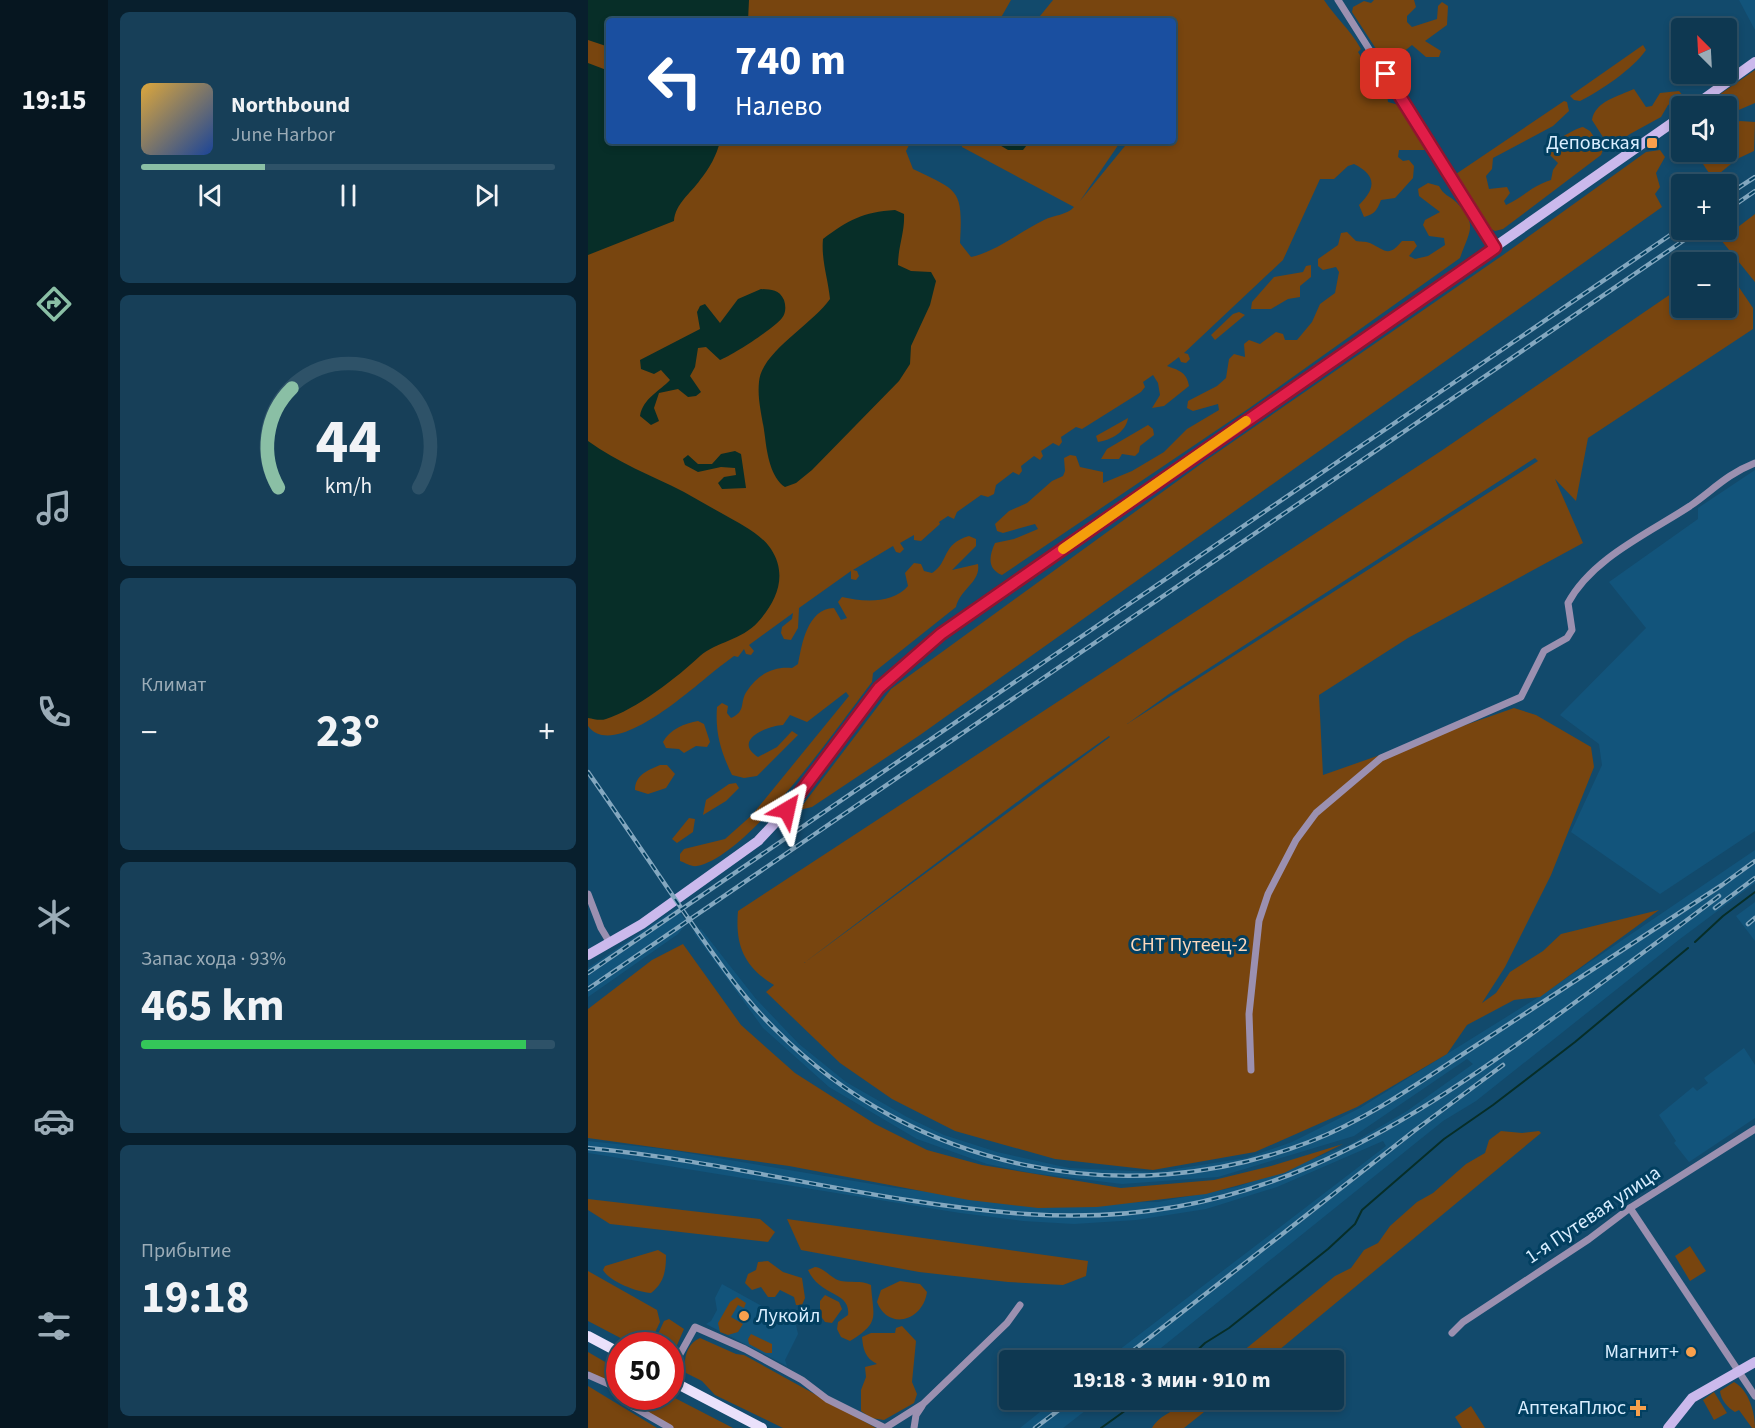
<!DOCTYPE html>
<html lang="ru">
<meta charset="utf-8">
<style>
:root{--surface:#0e3851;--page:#173f58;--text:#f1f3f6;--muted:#9bacb7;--line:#2e5268;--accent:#8abfa5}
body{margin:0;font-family:"Source Sans 3",sans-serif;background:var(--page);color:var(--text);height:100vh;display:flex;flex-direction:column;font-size:22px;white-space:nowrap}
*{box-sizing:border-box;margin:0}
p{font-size:20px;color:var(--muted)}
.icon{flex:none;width:33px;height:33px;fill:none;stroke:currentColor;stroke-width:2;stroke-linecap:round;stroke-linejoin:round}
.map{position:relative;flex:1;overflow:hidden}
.side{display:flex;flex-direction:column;gap:12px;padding:12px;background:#081f2d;width:480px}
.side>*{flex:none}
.banner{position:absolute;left:18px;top:18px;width:570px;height:126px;border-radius:6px;box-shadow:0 3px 9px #0003,0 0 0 2px var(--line);background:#1a4fa0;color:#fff;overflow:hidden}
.needle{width:39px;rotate:336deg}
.controls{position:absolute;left:1083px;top:18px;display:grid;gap:12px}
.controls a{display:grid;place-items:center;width:66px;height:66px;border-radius:6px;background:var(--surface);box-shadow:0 3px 9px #0003,0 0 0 2px var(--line);font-size:30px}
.speed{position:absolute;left:18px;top:1332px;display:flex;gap:12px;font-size:30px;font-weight:700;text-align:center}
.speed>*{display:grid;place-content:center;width:78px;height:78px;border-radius:50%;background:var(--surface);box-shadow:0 3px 9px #0003,0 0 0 2px var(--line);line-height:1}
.speed .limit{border:9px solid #d22;background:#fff;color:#111}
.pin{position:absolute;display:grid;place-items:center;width:51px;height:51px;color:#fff;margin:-26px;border-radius:12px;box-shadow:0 3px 9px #0006}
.me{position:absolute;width:66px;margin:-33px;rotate:36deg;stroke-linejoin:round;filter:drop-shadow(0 0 4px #0008)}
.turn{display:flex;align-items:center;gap:21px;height:126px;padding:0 30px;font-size:27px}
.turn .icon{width:78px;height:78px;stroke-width:2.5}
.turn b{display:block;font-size:42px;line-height:51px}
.big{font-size:45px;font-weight:700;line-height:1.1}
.side .tile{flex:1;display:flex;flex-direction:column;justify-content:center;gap:9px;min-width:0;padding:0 21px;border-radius:9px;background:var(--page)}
.side .dial{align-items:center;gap:0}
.dial svg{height:156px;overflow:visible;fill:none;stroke:var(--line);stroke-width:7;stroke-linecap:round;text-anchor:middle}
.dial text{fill:var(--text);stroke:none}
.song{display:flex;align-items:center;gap:18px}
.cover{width:72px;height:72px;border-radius:9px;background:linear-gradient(135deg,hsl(40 70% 55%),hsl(220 70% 35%))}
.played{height:6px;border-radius:3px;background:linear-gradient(90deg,var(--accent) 30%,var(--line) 30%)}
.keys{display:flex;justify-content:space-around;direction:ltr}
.heat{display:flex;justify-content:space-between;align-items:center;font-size:33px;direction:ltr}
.charge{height:9px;border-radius:4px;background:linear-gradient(90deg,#34c759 93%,var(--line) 0)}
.trip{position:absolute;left:411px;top:1350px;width:345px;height:60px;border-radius:6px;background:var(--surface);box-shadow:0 3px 9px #0003,0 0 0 2px var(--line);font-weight:700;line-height:60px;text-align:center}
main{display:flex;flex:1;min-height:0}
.dock{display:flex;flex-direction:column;width:108px;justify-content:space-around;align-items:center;background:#061620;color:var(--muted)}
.dock .icon{width:42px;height:42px}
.dock .active{color:var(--accent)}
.dock b{font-size:27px;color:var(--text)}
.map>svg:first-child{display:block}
.built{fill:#12547b}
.green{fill:#78450f;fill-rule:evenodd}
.water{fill:#072e28}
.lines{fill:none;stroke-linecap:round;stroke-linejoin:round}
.stream{stroke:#072e28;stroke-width:2}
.street{stroke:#9b90b0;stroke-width:7}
.secondary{stroke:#cbb9ec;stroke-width:10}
.primary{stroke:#eae1fb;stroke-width:10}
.rail-casing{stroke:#83a7bf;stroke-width:4.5}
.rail{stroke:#023f60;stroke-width:2;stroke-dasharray:7;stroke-linecap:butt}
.route-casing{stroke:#92132f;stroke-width:15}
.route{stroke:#e11d48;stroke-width:10}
.slow{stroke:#f59e0b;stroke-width:10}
.poi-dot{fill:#f9a04c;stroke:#023f60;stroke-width:2}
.labels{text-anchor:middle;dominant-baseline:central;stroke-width:6;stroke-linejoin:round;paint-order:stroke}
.poi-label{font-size:20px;fill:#d9eeff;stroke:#023f60;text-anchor:end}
.park-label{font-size:20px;fill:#fcd8bc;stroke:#023f60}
.street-label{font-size:20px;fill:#d9eeff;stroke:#023f60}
</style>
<main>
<nav class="dock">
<b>19:15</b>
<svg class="icon active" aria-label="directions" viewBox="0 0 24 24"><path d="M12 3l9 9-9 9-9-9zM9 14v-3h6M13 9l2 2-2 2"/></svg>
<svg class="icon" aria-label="music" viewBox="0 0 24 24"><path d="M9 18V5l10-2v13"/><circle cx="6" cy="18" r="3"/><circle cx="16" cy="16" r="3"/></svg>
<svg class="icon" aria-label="phone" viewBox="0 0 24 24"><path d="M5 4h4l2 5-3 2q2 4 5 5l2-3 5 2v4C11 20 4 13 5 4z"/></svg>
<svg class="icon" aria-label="climate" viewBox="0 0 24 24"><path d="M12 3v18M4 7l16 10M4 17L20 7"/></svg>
<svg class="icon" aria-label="car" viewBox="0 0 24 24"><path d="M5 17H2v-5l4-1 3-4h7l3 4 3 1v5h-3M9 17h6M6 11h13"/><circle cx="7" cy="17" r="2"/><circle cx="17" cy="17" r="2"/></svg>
<svg class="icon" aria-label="filters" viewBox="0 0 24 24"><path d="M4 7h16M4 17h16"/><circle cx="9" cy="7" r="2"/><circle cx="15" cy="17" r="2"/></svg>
</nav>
<section class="side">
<div class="tile">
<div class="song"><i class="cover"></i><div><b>Northbound</b><p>June Harbor</p></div></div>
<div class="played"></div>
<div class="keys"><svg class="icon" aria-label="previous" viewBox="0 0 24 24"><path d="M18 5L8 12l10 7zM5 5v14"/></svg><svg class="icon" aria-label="pause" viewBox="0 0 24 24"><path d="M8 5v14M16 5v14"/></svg><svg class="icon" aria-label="next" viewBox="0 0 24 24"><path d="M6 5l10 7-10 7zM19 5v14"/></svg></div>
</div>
<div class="tile dial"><svg viewBox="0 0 100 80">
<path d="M14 69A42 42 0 1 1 86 69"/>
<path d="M14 69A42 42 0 0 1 21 18" stroke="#8abfa5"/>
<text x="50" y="56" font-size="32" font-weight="700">44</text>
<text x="50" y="72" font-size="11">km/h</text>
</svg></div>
<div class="tile"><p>Климат</p>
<div class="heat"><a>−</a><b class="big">23°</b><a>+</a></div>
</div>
<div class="tile"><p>Запас хода · 93%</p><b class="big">465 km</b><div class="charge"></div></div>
<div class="tile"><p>Прибытие</p><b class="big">19:18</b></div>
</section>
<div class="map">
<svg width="1167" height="1428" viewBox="0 0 1167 1428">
<rect width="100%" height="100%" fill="#124a6c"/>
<!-- built -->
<g class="built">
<path d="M1151,0h16v30z"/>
<path d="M1167,470v361l-95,63 -89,-62 31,-67 -3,-21 -39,-29 86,-87 -37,-46 89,-63v-11z"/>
<path d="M1167,850v33l-75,56 -204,162 -33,20 -297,239h-40l280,-214 -3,-5 -106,46 -71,22 -70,11 -62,4 -51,-3 -63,-8 -372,-60v-12l76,8 232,39 130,15 132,-1 79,-15 112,-42 58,-34 66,-47 -6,-5 -113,77 -136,41 -96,7 -91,-11 -44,-9 -70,-25 -88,-52 -66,-59 -69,-95 7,-4 55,70 43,45 47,38 61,35 37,18 53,17 72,16 87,4 90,-14 46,-16 68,-34 177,-110z"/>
<path d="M1167,902v39l-19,-25z"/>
<path d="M89,908l10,15 -9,11 -90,63v-29z"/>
<path d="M1156,1048l11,17v53l-66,44 -15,-19 2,-2 -17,-26 34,-28 4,4 11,-8 -4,-5z"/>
<path d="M134,1284l74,41 2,9 -13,26 2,6 -81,-42 5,-3 6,-11 -2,-12z"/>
<path d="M467,1400h44l-36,28h-43z"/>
</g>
<!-- green -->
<g class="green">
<path d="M0,0h423l-12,21h-390v120h302l-5,10 7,18c46,22 50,20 47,74l11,14c27,-6 48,-25 73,-37 10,-5 23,-5 30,-13l-112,-60v-6h159l-41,60 49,-60h44v-58l5,-7 -5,-12v-43h-137l17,-21h271c12,18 25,28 37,49l-3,3 7,11 4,-1c9,11 18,25 19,40l11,3 26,45h-26l-1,7 5,4 6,-1 5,6 -1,12 -18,20 -14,2c-4,10 -6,14 -17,17l-5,-12c16,-16 19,-29 -5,-41l-6,2 -14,13h-14l-37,81 -99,93 4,1 2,5 -4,4 -5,-1 -2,-5 -12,9c11,4 20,6 22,20l-25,20 -12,2 8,-13 -2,-12 -5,-8 -10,7 2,5 -4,5 -59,37 -6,-2 -15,10 1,5 -3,4 -6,-3 -12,8 2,5 -3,4 -6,-4 -13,10 1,5 -3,4 -6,-3 -17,13 -2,9 -6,3 -7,-2 -24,17 -3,7 -6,-3 -9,6 1,2 -19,17 -7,-1v-5l-14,8 4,6 -4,4 -4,-1 -3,-6 -40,24 4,1 2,5 -3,4 -5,-1v-8l-52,37 -1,20 -7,12 -7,-1 -3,-6 1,-6 10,-8 1,-6 -44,32 5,6 -3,4 -5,-1 -2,-5 -6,8 -4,-1 -12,9c-22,16 -107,98 -134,61z"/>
<path d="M786,0h40l2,7 -9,9v6l5,5 25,-8 1,-13 4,-4 6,4 -1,19 -22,16 16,10 -2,6h-13l-14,-12 -10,8 4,20 -9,8 -45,-69 1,-5 11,-6 7,2z"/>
<path d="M1055,45l3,5c-13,19 -46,41 -66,51l-6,-1 -4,-4z"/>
<path d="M1167,70v33l-28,12 -1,-9h-23z"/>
<path d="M1046,89l12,18 6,-1 8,-13 19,-2 5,6 -16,8 -7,12 -31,17 -20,14 -18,-28c3,-19 27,-24 42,-31z"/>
<path d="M976,101l3,1 2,9 -16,15 -60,32 -1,11 -6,7 3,13 18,-2 3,6 -6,8 2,4c19,-9 24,-18 45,-25l2,-10 5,-7 -11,-11 -1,-5c7,-5 30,-19 37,-20l7,4 13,19 -2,5 -98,74 -8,2 -8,-4 -34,-51z"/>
<path d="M1152,121l15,1 -1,29 -17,8 -17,14h-11l-6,-9 4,-12h19l1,-25z"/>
<path d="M1072,150l5,7 -9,16 4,14 -5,7 7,13 -742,528 -108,72 -13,3 92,-121 314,-228 298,-206 143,-103z"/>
<path d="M840,183l11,3c5,10 10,9 17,16 23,23 13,29 4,56l-212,151 -246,166c-15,-6 -13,-19 -7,-32l19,-4 24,-10 -3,-5 -32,9 -6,-2 -2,-7 14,-13 18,-8 25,-22 11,-5 2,-5 -1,-13 6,-3 6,1 4,11 23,5v11l29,-12 32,-19 23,-23 32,-19 -1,-6 -25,7 -6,-3 1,-7 29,-15 9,-8 3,-19 5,-5 11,3 -1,-13 5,-4 11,4 16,-12 7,2 2,6h12l15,-18 8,-18 15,-11 4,-21 -3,-5 -13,3 -5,-4v-7l20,-14 3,-12 6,-1 9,9c5,1 9,0 14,2 15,7 18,15 32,-2h12l3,5 -8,10 6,3 13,-3 17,-11 -1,-7 -15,-2 -6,-11 2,-5 15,-8 -21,-16 -1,-7z"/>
<path d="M1167,214v68l-34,-42z"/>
<path d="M723,265v12l-11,9v11l-12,2 -17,10h-20l1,-7 22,-25 29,-5 3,-6z"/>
<path d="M1139,273l3,1 23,34v21l-165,109 -12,63 -21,-22 28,64 -175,95 -89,57 4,80 191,-67 22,7 55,32 3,20 -43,108 -46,92 -23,36 14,-10 14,-21 33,-21 18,-17 98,-24 -119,87 -26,3 -47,25 -20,29 -90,53 -102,45 -102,18 -98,-11 -100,-28 -63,-32 -52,-36 -74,-71 8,-7c-30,-18 -39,-40 -36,-74l703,-460 240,-164 1,21h44zM947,458l3,3 -411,263 42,-30zM521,736l1,1 -306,226 237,-179z"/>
<path d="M651,312l6,3 -30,25 -4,-5 22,-21z"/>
<path d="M540,418c-2,14 -17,22 -30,24l-2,-6z"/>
<path d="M560,425l5,4 1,6 -14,11 -1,6 -4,4 -13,-2 -3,5h-18l6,-10z"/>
<path d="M381,536l7,3v7l-24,24 26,-6c3,18 -18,25 -22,43l-83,66 -1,9c-34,44 -122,173 -175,184 -6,1 -11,-3 -17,-5v-7l4,-5 41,-10 27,-24 97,-119 -3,-4 -39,30 -17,-7 -7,10c-16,1 -51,15 -25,32l19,-10 15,-16 6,4 -41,41 -13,2 -12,-3c-11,-23 -17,-42 -15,-68l5,-4 6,3 -1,7 4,5c16,-7 8,-16 16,-27 11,-17 27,-25 45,-23l6,-4c4,-20 9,-55 36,-56l7,12 6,-2 -9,-16 4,-5c21,5 51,7 66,-11l-3,-13 9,-10 7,1 3,7 8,2c17,-10 9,-29 37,-37z"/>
<path d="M110,721l6,3 6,18 -3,5 -11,-1 -12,7 -5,-4 -13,-1 -3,-6c6,-12 22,-19 35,-21z"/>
<path d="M72,765h7l8,9 -9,14 -18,6 -13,-4c0,-15 13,-20 25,-25z"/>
<path d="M148,783l3,5 -13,13 -23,14 3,-15 23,-16z"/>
<path d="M101,818l6,1 -2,13 -16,11 -5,-4z"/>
<path d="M95,944l58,81 54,48 80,51 52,26 55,15 139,23 93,-8 57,-14 72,-22 -59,29 -78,21 -109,13 -59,1 -69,-8 -180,-34 -201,-28v-129l64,-49z"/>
<path d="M913,1131l21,2 17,-2 2,2 -274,227h-35l103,-84 16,-8 13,-18 14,-7 12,-17 27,-24 16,-9 33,-29 19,-11 4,-13z"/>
<path d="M0,1199l172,20 15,13 -7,10 -158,-18 -22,-14z"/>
<path d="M199,1219l301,42 -2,15 -23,9 -55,-3 -89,-10 -118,-22z"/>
<path d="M1102,1246l16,25 -16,10 -15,-25z"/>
<path d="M70,1250l8,5c0,16 -2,28 -15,38 -14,-1 -41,-11 -48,-23l2,-4z"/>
<path d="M180,1261l15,11 19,6 3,20 -3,7h-6l-2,-8 -14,-7 -5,7h-7l-7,-10 -9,3 -7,-7 3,-9 8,-4 2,-8z"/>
<path d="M227,1267c10,1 16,12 26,14 10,2 20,-1 30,4 2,32 10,37 -21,56l-9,-4 -4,-8 1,-7 10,-7c3,-24 -28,-18 -40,-45z"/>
<path d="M0,1271l69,39 3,12 -9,19 -19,3 -44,-23z"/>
<path d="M312,1281l20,3 7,8c-4,29 -39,39 -50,10l4,-12z"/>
<path d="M237,1295l14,7 3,7 -10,14 -7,-1 -5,-7v-14z"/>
<path d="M149,1297l9,6 -2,5 -6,-3 -7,12 12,7 -5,8 -10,3 -8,-3 -2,-9 12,-21z"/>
<path d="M81,1319l15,10 -13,30 -1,-13 -17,-1 11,-24z"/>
<path d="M314,1326l14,15 -4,41 5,12 -3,9 -30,17 -13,-2 -10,-7v-21l5,-13 -1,-10 12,-3c-12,-6 -14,-15 -15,-27l9,-4h24l1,-5z"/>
<path d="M163,1334l21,10v9h-6l-17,-9 -1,-5z"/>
<path d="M112,1338l36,16 8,1 132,73h-93l-68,-33 -13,-14 -16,-8c-3,-13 0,-29 14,-35z"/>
<path d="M0,1352l31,18v9l-19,-1 -12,-7z"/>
<path d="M1146,1382c15,8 21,31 21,46h-3l-13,-18 -4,2c-8,-5 -14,-12 -15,-21z"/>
<path d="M0,1386l69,42h-69z"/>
<path d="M1126,1392l13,21 -13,7 -11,-20z"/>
<path d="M83,1396l62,32h-60l-40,-24 -5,-7z"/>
<path d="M601,1400h30l-35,28h-32c9,-15 25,-17 37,-28z"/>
<path d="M883,1406l14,22h-23l-7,-11z"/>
</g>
<!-- water -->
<g class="water">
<path d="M0,0h161l-1,21h-139v26l-21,-7z"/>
<path d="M0,63l21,8v70h111c-3,14 -11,28 -20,39 -9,13 -25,24 -26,41l-86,34z"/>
<path d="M405,141h37l-7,9h-15z"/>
<path d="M307,210l9,4c1,18 -6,33 -6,51l13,6 20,1 5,9 -6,24 -19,41 -1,18 -11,17 -87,89 -16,13 -11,4c-14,-9 -18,-33 -20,-50 -2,-18 -8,-36 -6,-55 2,-30 54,-58 71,-83 -2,-21 -9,-39 -7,-60 25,-19 40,-27 72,-29z"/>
<path d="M173,289c10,1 18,0 23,11 2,6 2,13 -2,18 -9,11 -49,37 -62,42l-14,-13 -8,1 -3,19 -5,9 11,16 -5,4 -8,1 -10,-8 -19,4 -5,15 5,13 -8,4 -11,-9c3,-18 20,-25 30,-36l-9,-10 -7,4 -13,-5 -1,-9 60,-31 -3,-17 3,-6 5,-2 15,19 18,-24z"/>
<path d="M0,441c30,22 63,34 96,51 13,7 26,15 39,22 17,10 37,19 48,35 17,26 6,52 -13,73 -16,18 -42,20 -58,34 -22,21 -65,54 -94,63 -6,2 -12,0 -18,-1z"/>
<path d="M147,451l6,3 5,34 -24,1 -4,-6 6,-6 12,-2 -1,-7 -14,-1 -23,5 -13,-7 -2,-6 5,-4 10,9h14l9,-10z"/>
</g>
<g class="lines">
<!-- stream -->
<g class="stream">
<path d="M1107,942l28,-26 32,-24"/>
<path d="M599,1360l18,-17 24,-15 99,-79 27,-25 7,-14 82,-71 49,-34 82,-63 113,-94"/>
<path d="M513,1428l39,-28"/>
</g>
<!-- street -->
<g class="street">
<path d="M750,0l157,248"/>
<path d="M0,894l13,34 9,15"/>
<path d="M663,1070l-2,-56 10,-93 9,-27 28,-54 20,-27 65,-55 140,-61 23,-46 23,-13 5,-8 -4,-27c24,-45 81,-70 122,-97 23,-16 37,-32 65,-43"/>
<path d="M1042,1208l125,188"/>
<path d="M864,1333l11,-11 126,-83 41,-31 125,-79"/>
<path d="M82,1372l25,-45 50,22 57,31 25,19 58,29"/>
<path d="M0,1375l32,14"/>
<path d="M37,1396l5,9 40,23"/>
<path d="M297,1428l38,-24 84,-81 13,-18"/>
<path d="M326,1428l2,-13 6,-9"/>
</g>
<!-- secondary -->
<g class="secondary">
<path d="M1106,106l61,-44"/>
<path d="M0,955l54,-31 116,-83 29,-31 92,-121 12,-14 50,-41 741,-518"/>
<path d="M1080,1428l24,-30 63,-36"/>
</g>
<!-- primary -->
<g class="primary">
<path d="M0,1336l32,17"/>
<path d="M82,1380l92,48"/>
</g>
<defs>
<g id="rail">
<path d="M1138,196l29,-19"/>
<path d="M1138,211l29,-20"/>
<path d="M0,772c33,47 65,95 98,143 28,40 55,81 90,115 139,140 349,183 533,112 62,-24 118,-65 174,-101 80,-52 159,-104 239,-156l33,-24"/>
<path d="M1127,908l40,-30"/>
<path d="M1160,924l7,-6"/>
<path d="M0,973l1094,-746"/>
<path d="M0,989l1111,-759"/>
<path d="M0,1148c147,14 291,56 438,66 217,15 362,-75 529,-197 55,-40 110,-80 164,-121"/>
<path d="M533,1360l293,-229 89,-66"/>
<path d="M447,1428l37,-28"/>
</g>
</defs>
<!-- rail casing -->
<use href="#rail" class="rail-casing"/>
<!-- rail -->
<use href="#rail" class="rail"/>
</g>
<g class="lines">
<defs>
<path id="route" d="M199,810l92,-122 62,-54 554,-386 -109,-174"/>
</defs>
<!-- route casing -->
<use href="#route" class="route-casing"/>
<!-- route -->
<use href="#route" class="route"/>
<!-- slow -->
<path class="slow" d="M475,549l183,-128"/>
</g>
<!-- markers -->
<g class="poi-dot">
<rect x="1058" y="137" width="12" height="12" rx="3"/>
<circle cx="156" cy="1316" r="6"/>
<circle cx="1103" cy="1352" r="6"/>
<path d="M1047 1399h6v6h6v6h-6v6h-6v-6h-6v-6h6z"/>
</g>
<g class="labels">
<!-- poi labels -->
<g class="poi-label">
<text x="1052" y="143">Деповская</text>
<text x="168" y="1316" text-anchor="start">Лукойл</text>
<text x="1091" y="1352">Магнит+</text>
<text x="1038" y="1408">АптекаПлюс</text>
</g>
<!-- park labels -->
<g class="park-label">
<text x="601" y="945">СНТ Путеец-2</text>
</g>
<!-- street labels -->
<g class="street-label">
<text transform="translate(1005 1215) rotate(-34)">1-я Путевая улица</text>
</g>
</g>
</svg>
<div class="controls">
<a><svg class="needle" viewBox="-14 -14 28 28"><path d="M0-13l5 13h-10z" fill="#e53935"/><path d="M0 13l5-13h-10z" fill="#9bacb7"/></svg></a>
<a><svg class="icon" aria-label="sound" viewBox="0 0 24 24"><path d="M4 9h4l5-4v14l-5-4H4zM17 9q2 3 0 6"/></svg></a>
<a>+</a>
<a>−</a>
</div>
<div class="speed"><div class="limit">50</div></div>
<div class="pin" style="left:798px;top:74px;background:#d93025"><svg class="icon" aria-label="arrive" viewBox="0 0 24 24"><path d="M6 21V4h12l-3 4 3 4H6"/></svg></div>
<svg class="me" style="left:199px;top:810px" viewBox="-20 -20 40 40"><path d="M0-17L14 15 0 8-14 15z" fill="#e11d48" stroke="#fff" stroke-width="4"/></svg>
<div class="trip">19:18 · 3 мин · 910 m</div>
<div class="banner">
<div class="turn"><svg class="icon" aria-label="left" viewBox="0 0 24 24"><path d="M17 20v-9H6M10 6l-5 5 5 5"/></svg><div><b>740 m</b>Налево</div></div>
</div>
</div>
</main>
